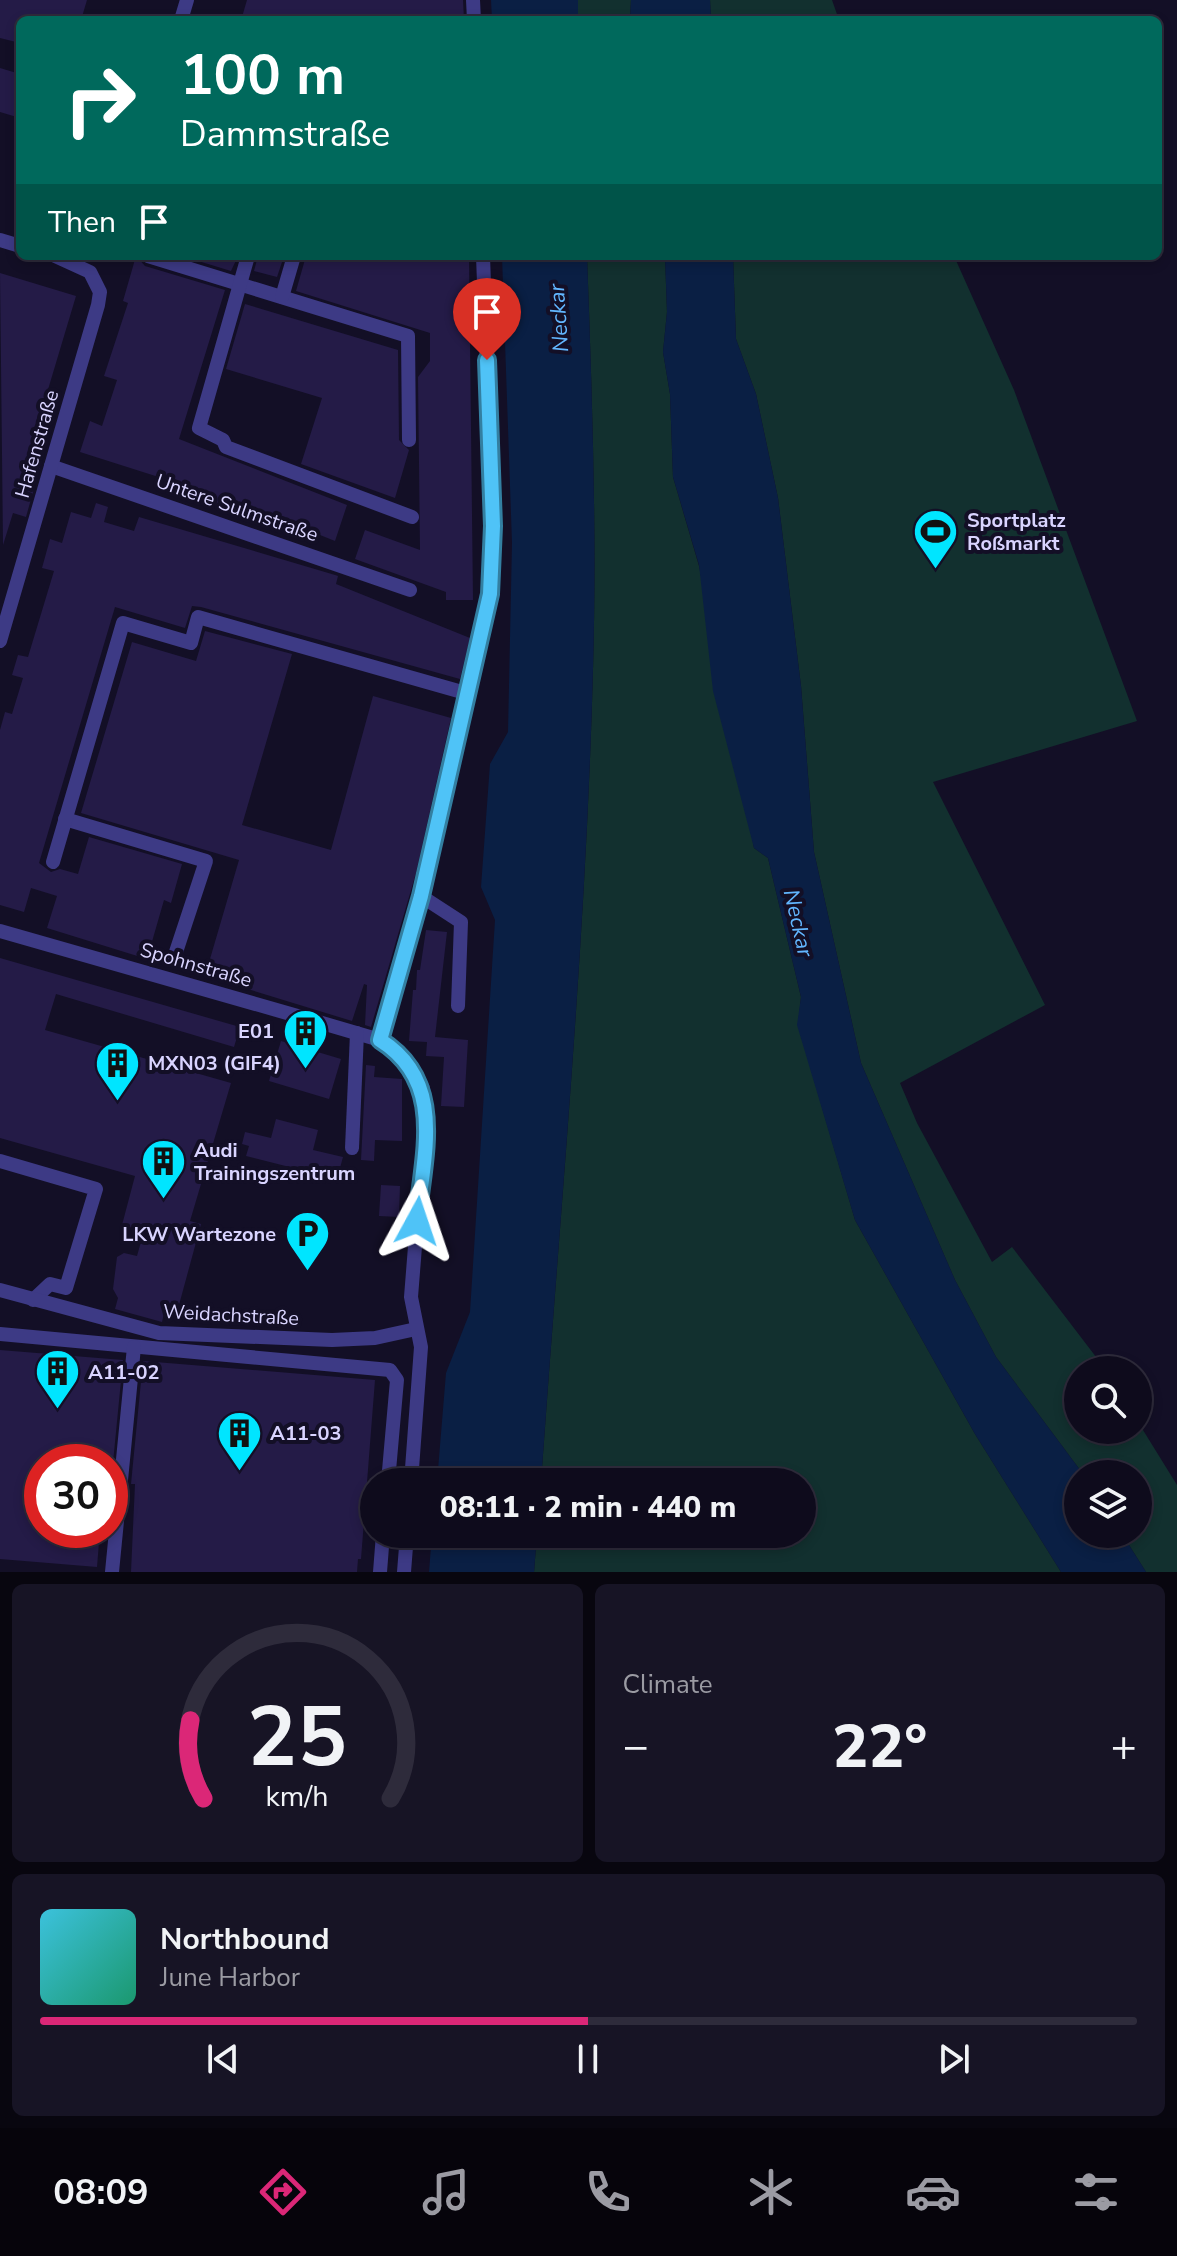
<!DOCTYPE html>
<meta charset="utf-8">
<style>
:root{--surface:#0e0b1c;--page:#171425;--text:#f1f3f6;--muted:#9b9ba3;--line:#2e2b3b;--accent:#db2777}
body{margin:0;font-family:"Nunito Sans",sans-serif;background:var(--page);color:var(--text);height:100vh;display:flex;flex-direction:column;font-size:30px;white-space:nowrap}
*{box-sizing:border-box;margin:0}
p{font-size:26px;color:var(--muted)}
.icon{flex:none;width:44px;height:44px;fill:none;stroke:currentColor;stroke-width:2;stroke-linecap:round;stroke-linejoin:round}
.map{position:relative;height:1572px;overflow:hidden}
.side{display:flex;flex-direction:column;gap:12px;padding:12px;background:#08060f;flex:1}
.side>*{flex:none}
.guide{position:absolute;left:16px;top:16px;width:1146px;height:244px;border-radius:12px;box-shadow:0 4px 12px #0003,0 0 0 2px var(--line);background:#00695c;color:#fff;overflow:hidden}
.controls{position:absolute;left:1064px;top:1356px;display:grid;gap:16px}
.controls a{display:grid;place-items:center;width:88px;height:88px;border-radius:50%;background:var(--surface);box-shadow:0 4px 12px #0003,0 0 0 2px var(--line);font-size:40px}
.speed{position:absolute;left:24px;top:1444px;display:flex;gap:16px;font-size:40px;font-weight:700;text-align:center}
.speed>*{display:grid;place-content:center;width:104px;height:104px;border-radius:50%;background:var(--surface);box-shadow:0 4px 12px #0003,0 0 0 2px var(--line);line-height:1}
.speed .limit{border:12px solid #d22;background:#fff;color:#111}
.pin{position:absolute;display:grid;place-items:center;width:68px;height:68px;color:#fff;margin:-82px -34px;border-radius:50% 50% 50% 0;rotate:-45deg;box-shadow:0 0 8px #0007}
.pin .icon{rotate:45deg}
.me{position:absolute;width:88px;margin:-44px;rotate:5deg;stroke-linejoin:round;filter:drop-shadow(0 0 6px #0008)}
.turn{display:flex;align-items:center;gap:28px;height:168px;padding:0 32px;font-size:36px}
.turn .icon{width:104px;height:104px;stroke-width:2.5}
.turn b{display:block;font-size:56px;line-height:68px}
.then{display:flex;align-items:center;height:76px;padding:0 32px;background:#0003;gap:16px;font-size:30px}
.big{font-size:60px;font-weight:800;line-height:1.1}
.side .tile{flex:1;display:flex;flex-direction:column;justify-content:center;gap:12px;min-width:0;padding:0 28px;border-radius:12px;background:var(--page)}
.side .dial{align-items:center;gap:0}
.dial svg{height:208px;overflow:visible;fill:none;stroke:var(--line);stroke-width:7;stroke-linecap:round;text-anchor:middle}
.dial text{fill:var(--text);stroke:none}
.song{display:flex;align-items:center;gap:24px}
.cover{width:96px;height:96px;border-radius:12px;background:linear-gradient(135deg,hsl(190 70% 55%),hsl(160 70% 35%))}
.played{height:8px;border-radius:4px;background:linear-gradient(90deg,var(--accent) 50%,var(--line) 50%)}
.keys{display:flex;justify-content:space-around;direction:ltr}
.heat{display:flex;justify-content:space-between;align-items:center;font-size:44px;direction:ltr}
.side .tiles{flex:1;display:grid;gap:12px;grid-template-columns:1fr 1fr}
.tile:last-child{grid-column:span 2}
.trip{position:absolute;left:360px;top:1468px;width:456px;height:80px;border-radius:40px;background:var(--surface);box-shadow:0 4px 12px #0003,0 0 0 2px var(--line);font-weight:800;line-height:80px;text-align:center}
.dock{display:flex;height:128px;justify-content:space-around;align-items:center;background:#06040b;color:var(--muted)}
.dock .icon{width:56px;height:56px}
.dock .current{color:var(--accent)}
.dock b{font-size:36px;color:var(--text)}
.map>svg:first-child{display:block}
.green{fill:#12302f}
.water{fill:#0a1f44}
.building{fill:#241b47}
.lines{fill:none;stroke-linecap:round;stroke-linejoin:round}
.minor{stroke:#3d3a85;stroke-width:14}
.route-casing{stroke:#337fa1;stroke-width:20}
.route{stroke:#4fc3f7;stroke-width:14}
.labels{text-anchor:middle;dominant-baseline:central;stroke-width:8;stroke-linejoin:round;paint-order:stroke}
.street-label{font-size:20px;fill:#d9d4ff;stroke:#130f26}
.poi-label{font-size:20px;font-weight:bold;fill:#d9d4ff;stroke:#130f26;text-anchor:start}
.water-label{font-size:22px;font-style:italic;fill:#62b6ff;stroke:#130f26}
</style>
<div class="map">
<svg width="1177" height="1572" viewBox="0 0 1177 1572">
<rect width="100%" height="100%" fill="#130f26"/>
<!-- green -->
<g class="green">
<path d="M578,0h53l-1,20h-52z"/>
<path d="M710,0h122l7,20h-128z"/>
<path d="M587,256h78l2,56 -4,40 7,42 3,83 26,89 55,282 14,10 33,139 -3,28 57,195 120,214 86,138h-527l3,-38h265v-52h-261c19,-271 45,-542 52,-813 4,-138 -1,-275 -6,-413z"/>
<path d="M733,256h221l60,134 123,331 -204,61 112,223 -145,78 17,40 75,139 20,-15 94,123h-28v60h60v-8l39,63v87h-31l-24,-38h16v-60h-55l-87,-117 -41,-77 -94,-217 -47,-211 -13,-166 -23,-188 -22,-104 -20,-55z"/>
</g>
<!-- water -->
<g class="water">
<path d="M491,0h87v20h-86z"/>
<path d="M631,0h79l1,20h-81z"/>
<path d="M502,256h85c5,138 10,275 6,413 -7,271 -33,542 -52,813h-104l9,-109 24,-61 25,-392 -14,-33 9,-123 18,-32 4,-189z"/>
<path d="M665,256h68l3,83 20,55 22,104 23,188 13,166 47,211 94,217 41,77 87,117h-5v60h44l24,38h-85l-86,-138 -120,-214 -58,-195 4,-28 -33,-139 -14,-10 -41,-157 -14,-126 -26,-88 -3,-83 -7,-42 4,-40z"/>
<path d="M432,1534h105l-3,38h-105z"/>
</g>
<!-- building -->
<g class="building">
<path d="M0,0h87l-6,20h-61v23l-20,-5z"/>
<path d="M247,0h216l1,20h-213l-9,-3z"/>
<path d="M0,68l20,6v44l-20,-6z"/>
<path d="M136,256l9,10 80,24 -46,149 168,66 -12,36 -30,-12 -4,11 -52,-24 -84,-27 3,-9 -88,-28 10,-31 12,5 15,-46 -13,-4 24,-73 -5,-2z"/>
<path d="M182,256h56l-7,15z"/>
<path d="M258,256h26l-7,21 -23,-6z"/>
<path d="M306,256h163l4,344h-27v-8l-91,-33 10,-29 55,20 -2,-173 12,-16v-28l-134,-42z"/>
<path d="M0,273l76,23 -50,167 14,4 -14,50 -13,-4 -10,32z"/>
<path d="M245,304l153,46 1,90 10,10 -14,48 -94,-34 21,-66 -96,-29z"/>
<path d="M96,503l12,4 -4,15 30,9 5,-14 196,58 3,1 -2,8 134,54 -10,41 -259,-72 -9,-1 -7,22 -70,-21 -76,256 12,9 9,-3 18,5 11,-37 93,27 -11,39 -7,-3 -17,59 -100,-31 10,-32 -26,-8 -7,24 -24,-7v-175l5,-18 7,2 11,-36 -11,-3 6,-20 10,2 26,-86 -12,-3 8,-29 12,4 9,-31 20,6z"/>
<path d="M205,631l87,23 -50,171 89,25 42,-154 78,22 -35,155 -45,154 -6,-2 2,-40 -3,-1 -12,37 -147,-45 34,-116 -158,-47 51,-171 64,19z"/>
<path d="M426,930l21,2 -12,105 33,3 -4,67 -23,-1 3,-49 -18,-1 1,-14 -18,-1 4,-51h3l1,-20h3z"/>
<path d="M0,958l240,69 -6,20 -178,-53 -11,36 186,53 -41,138 11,3 -25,92 -12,-3 -2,9 -47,-13 3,-11 -5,-9 4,-32 7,-4 13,3 7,-25 -22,-6 13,-49 -135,-38z"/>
<path d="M281,1041l60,18 -12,40 -60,-18z"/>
<path d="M366,1065l9,1 -1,11 28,2v62l-27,-1 -1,21 -13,-1z"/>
<path d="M276,1119l42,11 -5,20 30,7 -6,22 -91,-23 3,-10 -7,-2 3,-12 26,6z"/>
<path d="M381,1185l19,1 -1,31 -20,-1z"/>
<path d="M0,1350l123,10 -12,123 -1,-21h-68v68h58l-3,37 -97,-8z"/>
<path d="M143,1361l232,19 -14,179h-3l-1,13h-226l4,-88h-4z"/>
</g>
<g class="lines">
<!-- minor -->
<g class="minor">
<path d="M473,0l1,20"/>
<path d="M181,20l6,-20"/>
<path d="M0,240l20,6"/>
<path d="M148,256l260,80 1,104"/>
<path d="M248,256l-49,172 24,12 3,7 186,70"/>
<path d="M282,297l12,-41"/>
<path d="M51,466l359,124"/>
<path d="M0,641l98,-336 2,-13 -10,-20 -35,-16"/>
<path d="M65,819l141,42 -32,97"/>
<path d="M53,862l70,-239 68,20 7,-26 271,77"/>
<path d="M421,896l40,26 -3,84"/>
<path d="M0,931l322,92 58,17 20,13 23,35 3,31 -9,102"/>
<path d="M380,1040l41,-144 69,-302 3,-68 -10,-270"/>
<path d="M352,1148l5,-115"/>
<path d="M0,1161l96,28 -30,99 -16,-4 -17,16"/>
<path d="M0,1290l159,43 173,7 43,-2 41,-9"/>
<path d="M0,1334l390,36 7,10 -9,102"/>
<path d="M411,1482l10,-135 -10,-50 5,-63"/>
<path d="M112,1572l22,-225"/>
<path d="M380,1572l3,-38"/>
<path d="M404,1572l3,-38"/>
</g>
</g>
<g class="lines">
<defs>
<path id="route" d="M417,1221c6,-66 30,-139 -37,-181l41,-144 69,-302 3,-68 -6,-166"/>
</defs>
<!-- route casing -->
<use href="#route" class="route-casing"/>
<!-- route -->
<use href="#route" class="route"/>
</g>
<!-- icons -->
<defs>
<symbol id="stadium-pin" viewBox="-11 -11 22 30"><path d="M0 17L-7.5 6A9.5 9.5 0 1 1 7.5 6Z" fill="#00e5ff" stroke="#130f26"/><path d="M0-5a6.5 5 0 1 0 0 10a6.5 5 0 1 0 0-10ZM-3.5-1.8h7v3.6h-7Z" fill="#111"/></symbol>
<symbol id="building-pin" viewBox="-11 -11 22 30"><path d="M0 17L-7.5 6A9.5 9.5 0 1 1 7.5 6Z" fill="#00e5ff" stroke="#130f26"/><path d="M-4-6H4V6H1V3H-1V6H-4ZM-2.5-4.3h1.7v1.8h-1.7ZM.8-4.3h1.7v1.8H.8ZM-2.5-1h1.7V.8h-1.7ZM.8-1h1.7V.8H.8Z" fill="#111"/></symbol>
<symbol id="parking-pin" viewBox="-11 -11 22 30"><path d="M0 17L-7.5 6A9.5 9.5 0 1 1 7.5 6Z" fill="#00e5ff" stroke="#130f26"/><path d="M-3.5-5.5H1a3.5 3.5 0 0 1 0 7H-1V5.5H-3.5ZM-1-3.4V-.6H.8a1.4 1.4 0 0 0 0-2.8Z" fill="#111"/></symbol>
</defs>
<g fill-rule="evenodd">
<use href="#stadium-pin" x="910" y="506" width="51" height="69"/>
<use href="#building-pin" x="280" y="1006" width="51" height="69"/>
<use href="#building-pin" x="92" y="1038" width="51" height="69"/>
<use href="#building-pin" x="138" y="1136" width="51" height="69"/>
<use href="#parking-pin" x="282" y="1208" width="51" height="69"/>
<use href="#building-pin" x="32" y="1346" width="51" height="69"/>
<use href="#building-pin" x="214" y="1408" width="51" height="69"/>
</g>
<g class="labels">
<!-- street labels -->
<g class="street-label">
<text transform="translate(37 444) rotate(-74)">Hafenstraße</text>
<text transform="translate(237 508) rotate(19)">Untere Sulmstraße</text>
<text transform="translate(196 965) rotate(16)">Spohnstraße</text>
<text transform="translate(231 1315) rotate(3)">Weidachstraße</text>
</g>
<!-- poi labels -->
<g class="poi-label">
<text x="967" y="520">Sportplatz<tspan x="967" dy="23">Roßmarkt</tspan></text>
<text x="274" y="1031" text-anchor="end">E01</text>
<text x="148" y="1063">MXN03 (GIF4)</text>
<text x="194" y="1150">Audi<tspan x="194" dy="23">Trainingszentrum</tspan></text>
<text x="276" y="1234" text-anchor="end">LKW Wartezone</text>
<text x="88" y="1372">A11-02</text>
<text x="270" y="1433">A11-03</text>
</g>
<!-- water labels -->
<g class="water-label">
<text transform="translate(559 318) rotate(-94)">Neckar</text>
<text transform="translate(798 923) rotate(77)">Neckar</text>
</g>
</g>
</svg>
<div class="controls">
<a><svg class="icon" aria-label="search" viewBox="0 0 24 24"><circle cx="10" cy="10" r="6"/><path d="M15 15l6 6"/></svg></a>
<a><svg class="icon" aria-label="layers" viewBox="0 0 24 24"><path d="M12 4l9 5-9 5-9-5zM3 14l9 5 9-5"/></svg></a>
</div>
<div class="speed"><div class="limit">30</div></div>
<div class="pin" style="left:487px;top:360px;background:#d93025"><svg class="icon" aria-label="arrive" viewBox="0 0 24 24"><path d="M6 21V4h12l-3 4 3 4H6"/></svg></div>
<svg class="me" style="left:417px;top:1221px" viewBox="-20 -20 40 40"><path d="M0-17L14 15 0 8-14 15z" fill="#4fc3f7" stroke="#fff" stroke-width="4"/></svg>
<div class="trip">08:11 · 2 min · 440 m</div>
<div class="guide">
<div class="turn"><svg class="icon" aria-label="right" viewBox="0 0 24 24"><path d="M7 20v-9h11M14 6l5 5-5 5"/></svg><div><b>100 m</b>Dammstraße</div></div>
<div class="then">Then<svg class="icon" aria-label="arrive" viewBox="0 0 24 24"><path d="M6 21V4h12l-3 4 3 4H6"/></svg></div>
</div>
</div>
<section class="side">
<div class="tiles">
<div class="tile dial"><svg viewBox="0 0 100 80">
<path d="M14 69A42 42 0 1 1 86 69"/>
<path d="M14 69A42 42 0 0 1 9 39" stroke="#db2777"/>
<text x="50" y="56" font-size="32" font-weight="700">25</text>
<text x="50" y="72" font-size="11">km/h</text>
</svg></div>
<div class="tile"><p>Climate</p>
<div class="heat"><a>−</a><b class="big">22°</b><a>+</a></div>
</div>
<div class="tile">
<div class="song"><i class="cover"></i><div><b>Northbound</b><p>June Harbor</p></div></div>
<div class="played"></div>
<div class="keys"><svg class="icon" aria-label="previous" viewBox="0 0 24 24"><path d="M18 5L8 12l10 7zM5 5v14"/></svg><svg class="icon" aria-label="pause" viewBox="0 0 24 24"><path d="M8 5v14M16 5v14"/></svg><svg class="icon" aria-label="next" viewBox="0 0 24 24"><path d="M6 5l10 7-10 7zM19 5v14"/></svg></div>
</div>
</div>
</section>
<nav class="dock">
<b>08:09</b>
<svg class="icon current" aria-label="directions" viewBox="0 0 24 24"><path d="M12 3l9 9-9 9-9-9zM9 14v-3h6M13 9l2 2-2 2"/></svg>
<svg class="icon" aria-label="music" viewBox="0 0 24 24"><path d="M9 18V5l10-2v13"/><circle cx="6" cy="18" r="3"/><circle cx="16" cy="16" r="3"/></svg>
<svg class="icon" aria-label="phone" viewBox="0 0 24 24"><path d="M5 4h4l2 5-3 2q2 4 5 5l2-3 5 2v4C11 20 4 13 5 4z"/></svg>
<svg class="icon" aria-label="climate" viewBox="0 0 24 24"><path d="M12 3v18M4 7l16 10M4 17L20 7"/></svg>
<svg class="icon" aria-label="car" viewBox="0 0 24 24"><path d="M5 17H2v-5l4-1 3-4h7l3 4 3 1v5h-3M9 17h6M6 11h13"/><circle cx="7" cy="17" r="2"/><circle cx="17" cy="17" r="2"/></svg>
<svg class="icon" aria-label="filters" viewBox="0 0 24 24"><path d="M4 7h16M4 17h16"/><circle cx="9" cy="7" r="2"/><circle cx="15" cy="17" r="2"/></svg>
</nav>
